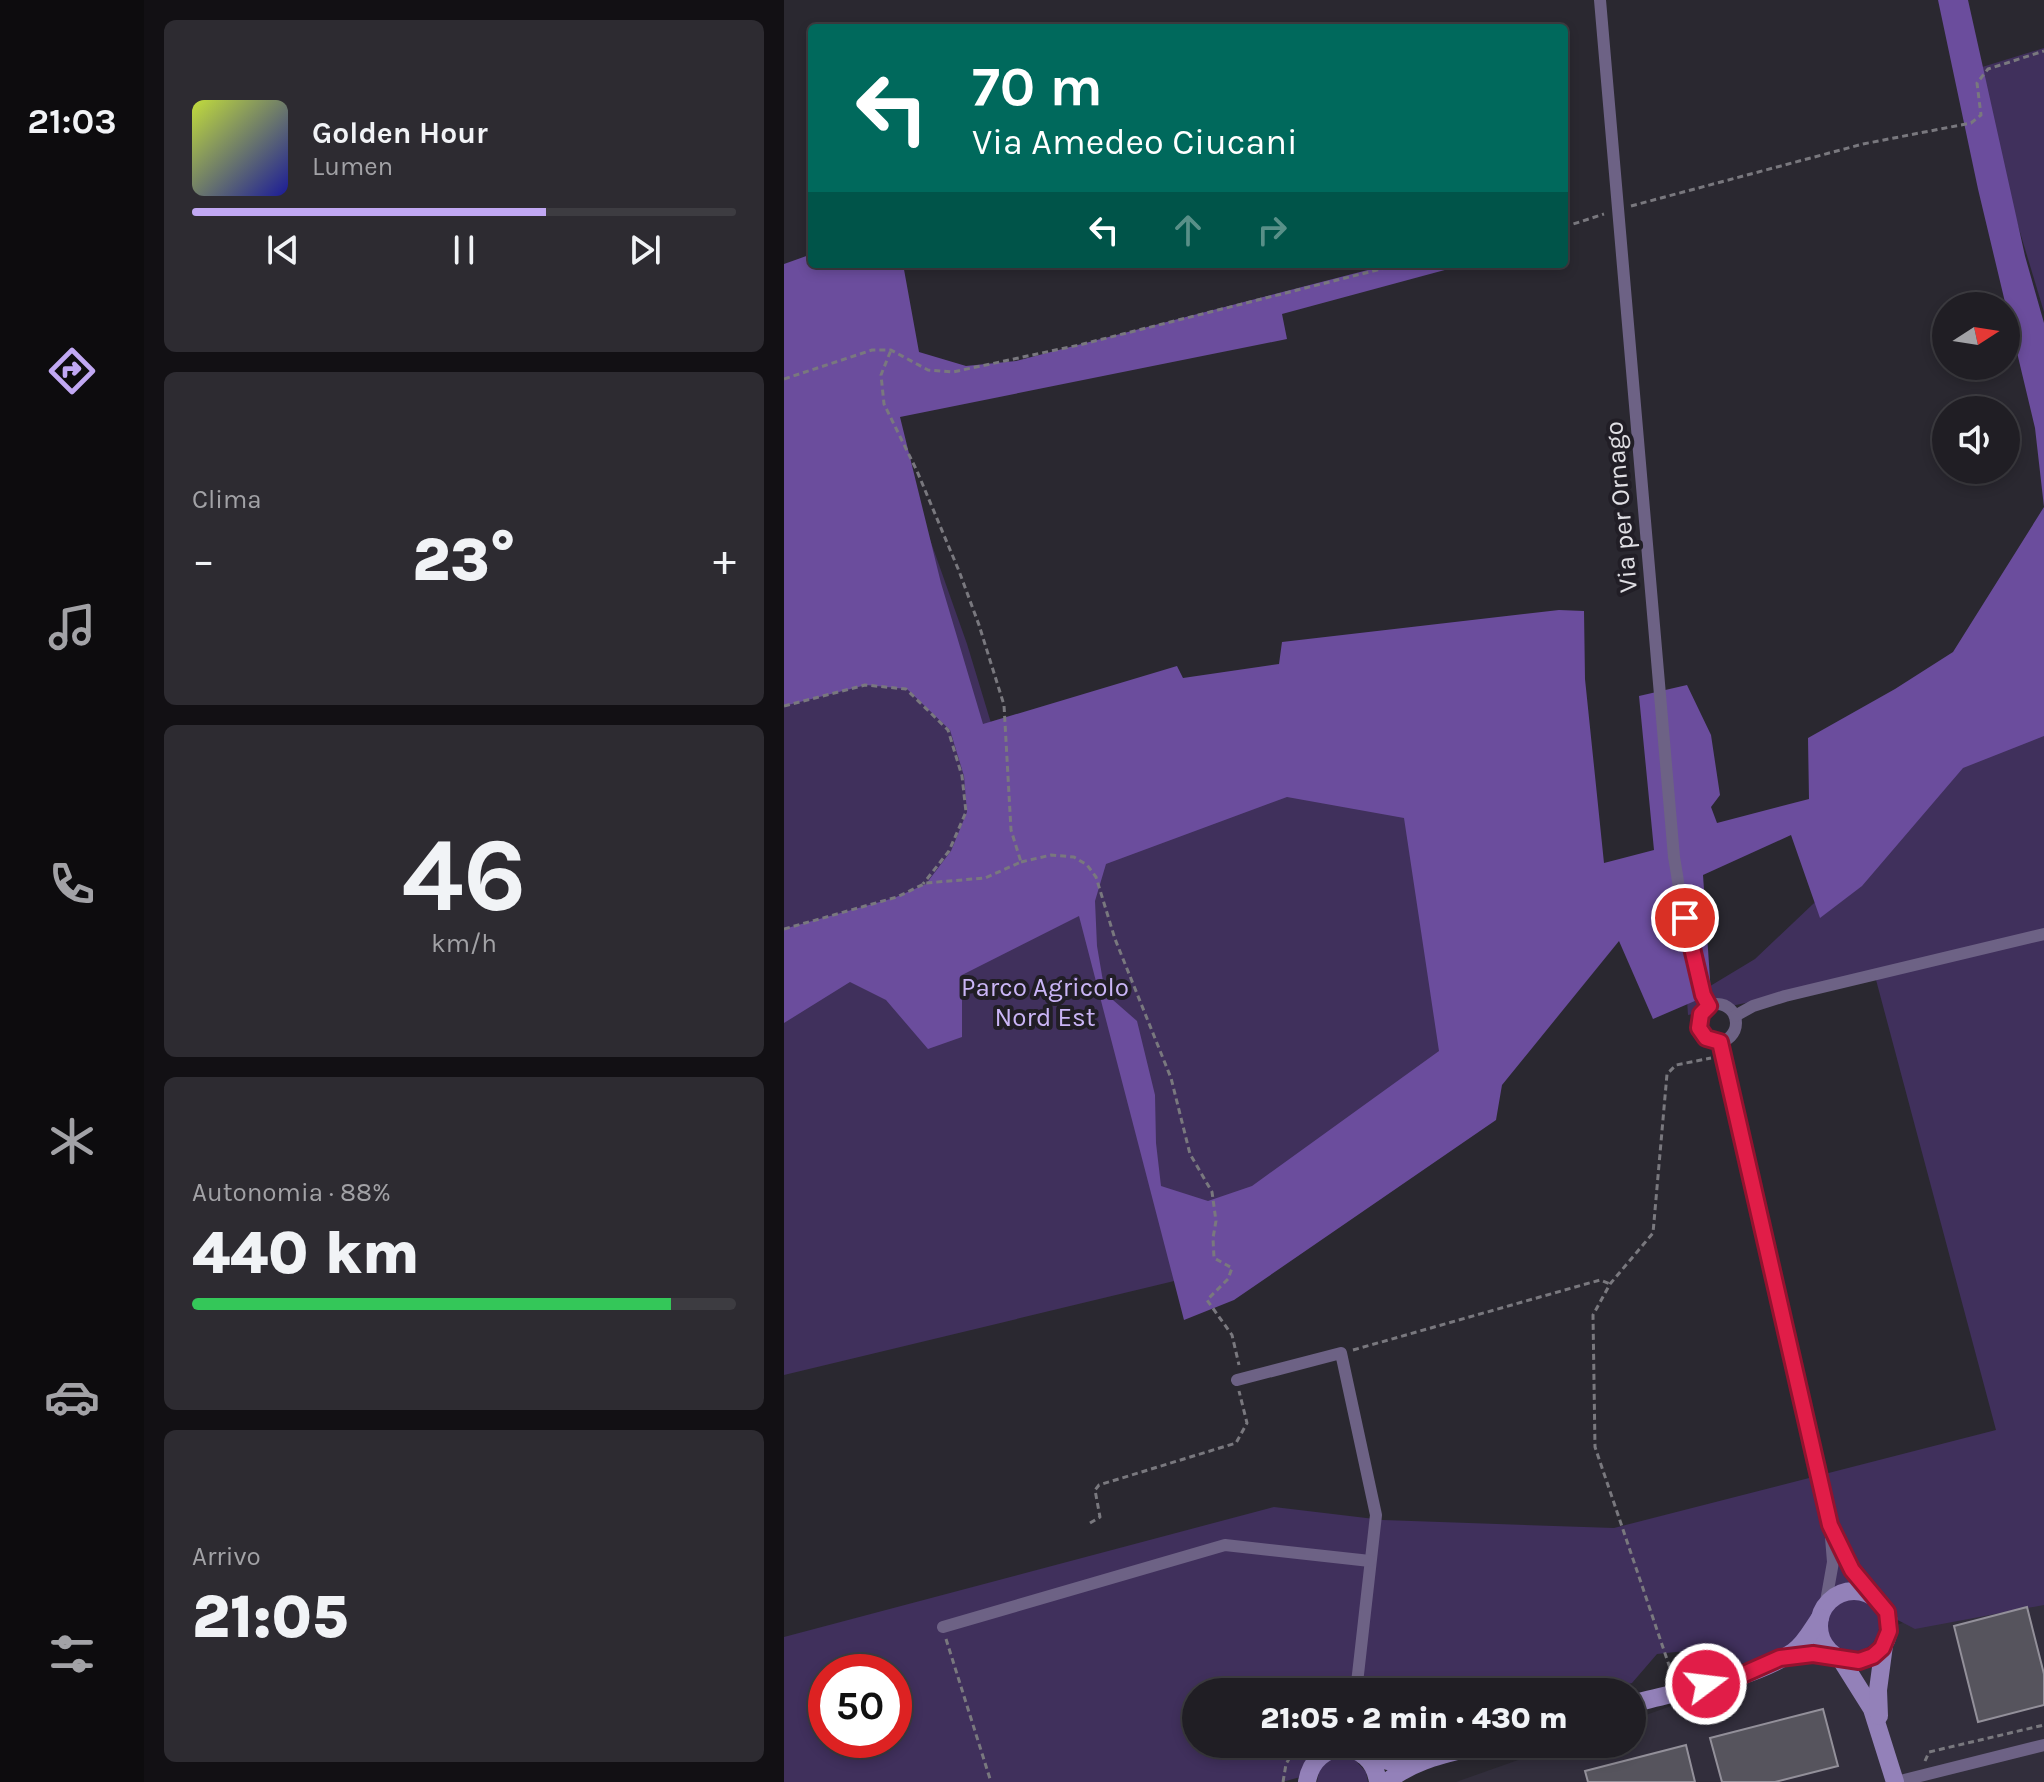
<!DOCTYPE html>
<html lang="it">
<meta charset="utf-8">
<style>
:root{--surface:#201e24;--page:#2d2b31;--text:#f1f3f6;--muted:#a2a2a6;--line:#3d3c41;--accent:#c1a8f3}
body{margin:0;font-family:Karla,sans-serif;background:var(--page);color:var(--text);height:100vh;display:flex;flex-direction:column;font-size:30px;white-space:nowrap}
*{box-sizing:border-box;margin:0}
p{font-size:26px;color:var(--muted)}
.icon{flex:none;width:44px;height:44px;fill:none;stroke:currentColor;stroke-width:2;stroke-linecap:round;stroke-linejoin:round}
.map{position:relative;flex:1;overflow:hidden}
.drawer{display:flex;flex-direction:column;gap:20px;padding:20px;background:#121014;width:640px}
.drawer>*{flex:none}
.banner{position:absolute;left:24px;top:24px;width:760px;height:244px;border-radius:8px;box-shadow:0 4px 12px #0003,0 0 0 2px var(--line);background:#00695c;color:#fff;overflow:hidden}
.needle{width:52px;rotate:78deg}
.tools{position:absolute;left:1148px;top:292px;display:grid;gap:16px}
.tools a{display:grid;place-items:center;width:88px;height:88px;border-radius:50%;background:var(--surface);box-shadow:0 4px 12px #0003,0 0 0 2px var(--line);font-size:40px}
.speed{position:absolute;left:24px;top:1654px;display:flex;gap:16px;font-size:40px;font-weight:700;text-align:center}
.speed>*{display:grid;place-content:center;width:104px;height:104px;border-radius:50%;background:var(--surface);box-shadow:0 4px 12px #0003,0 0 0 2px var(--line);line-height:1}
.speed .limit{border:12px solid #d22;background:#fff;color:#111}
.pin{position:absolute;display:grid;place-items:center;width:68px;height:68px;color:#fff;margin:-34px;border:4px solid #fff;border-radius:50%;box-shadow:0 2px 8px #0007}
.me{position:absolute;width:88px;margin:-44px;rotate:75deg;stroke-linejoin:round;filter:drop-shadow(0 0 6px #0008)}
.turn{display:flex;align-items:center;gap:28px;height:168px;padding:0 32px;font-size:36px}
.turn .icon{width:104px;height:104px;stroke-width:2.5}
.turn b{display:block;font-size:56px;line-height:68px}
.lanes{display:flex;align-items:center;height:76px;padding:0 32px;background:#0003;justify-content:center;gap:40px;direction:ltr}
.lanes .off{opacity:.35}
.big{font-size:60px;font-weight:800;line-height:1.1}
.drawer .card{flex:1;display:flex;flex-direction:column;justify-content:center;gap:12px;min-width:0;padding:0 28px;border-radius:12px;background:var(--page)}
.drawer .dial{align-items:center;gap:0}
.dial b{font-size:104px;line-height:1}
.song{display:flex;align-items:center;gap:24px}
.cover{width:96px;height:96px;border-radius:12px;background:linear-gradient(135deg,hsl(70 70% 55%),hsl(240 70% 35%))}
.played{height:8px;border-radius:4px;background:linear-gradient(90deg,var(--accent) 65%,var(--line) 65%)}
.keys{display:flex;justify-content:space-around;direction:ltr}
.heat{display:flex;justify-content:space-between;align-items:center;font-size:44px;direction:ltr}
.charge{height:12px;border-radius:6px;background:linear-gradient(90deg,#34c759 88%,var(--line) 0)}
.trip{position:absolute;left:398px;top:1678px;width:464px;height:80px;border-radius:40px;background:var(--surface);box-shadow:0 4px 12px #0003,0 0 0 2px var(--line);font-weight:800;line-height:80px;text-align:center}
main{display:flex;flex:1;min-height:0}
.tab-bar{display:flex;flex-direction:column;width:144px;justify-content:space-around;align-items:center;background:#0d0c0e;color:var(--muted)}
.tab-bar .icon{width:56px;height:56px}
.tab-bar .current{color:var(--accent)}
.tab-bar b{font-size:36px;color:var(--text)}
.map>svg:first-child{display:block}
.built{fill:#322e3c}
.green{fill:#40305c;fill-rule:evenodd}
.forest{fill:#6b4d9d;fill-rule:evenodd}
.building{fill:#56545d;stroke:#93909a;stroke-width:2}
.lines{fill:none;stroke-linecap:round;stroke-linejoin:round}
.path{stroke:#79787e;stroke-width:3;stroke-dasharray:6 4;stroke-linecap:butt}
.street{stroke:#6d6285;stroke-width:12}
.secondary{stroke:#9381b9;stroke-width:18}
.route-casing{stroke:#92132f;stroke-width:20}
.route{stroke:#e11d48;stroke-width:14}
.labels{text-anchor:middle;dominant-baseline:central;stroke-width:8;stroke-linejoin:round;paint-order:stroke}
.street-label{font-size:26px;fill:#e0dfe4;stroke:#211e26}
.park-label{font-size:26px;fill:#cab5f6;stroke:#211e26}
</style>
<main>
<nav class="tab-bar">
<b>21:03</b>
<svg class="icon current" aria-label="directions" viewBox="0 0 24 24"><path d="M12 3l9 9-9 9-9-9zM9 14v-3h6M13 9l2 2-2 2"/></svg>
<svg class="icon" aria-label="music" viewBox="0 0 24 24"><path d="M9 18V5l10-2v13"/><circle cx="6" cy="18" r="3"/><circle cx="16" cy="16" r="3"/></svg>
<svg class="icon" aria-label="phone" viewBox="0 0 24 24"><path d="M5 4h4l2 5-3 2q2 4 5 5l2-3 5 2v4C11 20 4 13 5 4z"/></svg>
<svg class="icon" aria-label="climate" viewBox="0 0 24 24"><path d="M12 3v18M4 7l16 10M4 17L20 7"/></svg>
<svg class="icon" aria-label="car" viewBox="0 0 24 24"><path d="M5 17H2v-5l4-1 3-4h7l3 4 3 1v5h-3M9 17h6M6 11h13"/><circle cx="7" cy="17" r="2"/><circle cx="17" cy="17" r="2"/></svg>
<svg class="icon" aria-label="filters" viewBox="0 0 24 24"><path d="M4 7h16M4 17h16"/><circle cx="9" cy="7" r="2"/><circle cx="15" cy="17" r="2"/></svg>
</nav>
<section class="drawer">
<div class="card">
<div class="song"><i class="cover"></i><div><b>Golden Hour</b><p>Lumen</p></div></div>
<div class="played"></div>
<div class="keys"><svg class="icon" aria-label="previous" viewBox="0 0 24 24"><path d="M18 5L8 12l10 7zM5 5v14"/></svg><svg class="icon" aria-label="pause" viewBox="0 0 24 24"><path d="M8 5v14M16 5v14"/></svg><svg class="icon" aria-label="next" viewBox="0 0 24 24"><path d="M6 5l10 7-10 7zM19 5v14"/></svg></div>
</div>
<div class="card"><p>Clima</p>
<div class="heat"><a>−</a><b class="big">23°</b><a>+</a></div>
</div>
<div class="card dial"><b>46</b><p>km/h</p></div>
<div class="card"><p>Autonomia · 88%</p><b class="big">440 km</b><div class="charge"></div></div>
<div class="card"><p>Arrivo</p><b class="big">21:05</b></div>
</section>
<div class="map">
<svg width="1260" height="1782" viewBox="0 0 1260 1782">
<rect width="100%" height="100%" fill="#2a2830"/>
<!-- built -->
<path class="built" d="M1260,1589v193h-588l107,-38h69v-24l276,-99z"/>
<!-- green -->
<g class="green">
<path d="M1260,48v264l-55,-183 -10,-61z"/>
<path d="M143,531l40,113 31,102 423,55 29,260 -255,215 -411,99v-806z"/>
<path d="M1260,538v1067l-129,24 -25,-13h-11c4,27 -16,43 -41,31l-129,22 -24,-18 -28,3 -25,29 -33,9h-403v52h219l-59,17 10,11 2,10h-51l2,-10 -37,10h-498v-145l490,-130 109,13 231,8 382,-98 -121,-454 -187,39 -1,-15 68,-41 96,-91zM42,1672h68v68h-68z"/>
</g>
<!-- forest -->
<path class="forest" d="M1154,0h30l57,256 19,67v413l-81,32 -101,118 -42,32 -29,-83 -88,40 8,119 -58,25 -34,-78 -117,144 -6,35 -262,180 -50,20 -105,-404 -117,59v62l-34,12 -42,-49 -36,-18 -66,41v-94l110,-31 32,-14 25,-33 16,-39 -3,-36 -14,-46 -43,-41 -41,-4 -82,21v-442l28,-10v10h91l16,88 47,14 50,-5 375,-97h76l-185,50 5,25 -387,78 41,166 42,141 194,-58 6,12 96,-14 3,-22 277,-32 25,1 1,68 19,184 50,-13 -15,-154 48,-11 24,50 9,60 -9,12 6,16 92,-24 -1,-61 87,-49 58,-37 91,-145 -9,-79 -57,-239zM503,797l117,21 35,233 -187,135 -44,15 -47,-15 -5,-43 -1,-48 -18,-74 -32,-28 -8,-47 -2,-45 11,-37z"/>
<!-- building -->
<g class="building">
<path d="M1243,1607l17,67v31l-66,17 -24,-96z"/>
<path d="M1039,1709l15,57 -63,16h-53l-12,-44z"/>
<path d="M902,1745l9,37h-107l-3,-11z"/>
</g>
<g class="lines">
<!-- path -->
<g class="path">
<path d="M847,206l232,-62 108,-21 10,-8 -4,-32 11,-14 56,-18"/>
<path d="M780,227l40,-13"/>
<path d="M0,379l88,-29h19l37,20 25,2 126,-27 322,-81"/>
<path d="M0,706l81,-21 41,4 42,41 14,46 4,36 -17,39 -26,33"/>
<path d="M237,862l30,-7 23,2 13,8 9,12 19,62 56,139 19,76 22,38 4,29 -3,17 1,20 18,10 -4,11 -21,21 25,35 7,30"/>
<path d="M0,929l113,-32 29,-14 59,-5 36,-16 -10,-32 -7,-125 -25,-80 -20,-54 -42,-100 -33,-67 -3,-29 10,-25"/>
<path d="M569,1350l247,-70 10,4"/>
<path d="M306,1523l10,-6 -5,-27 4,-5 137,-42 11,-20 -8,-32"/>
<path d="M162,1639l45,143"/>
<path d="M889,1677l-78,-230 -2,-132 17,-31 43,-51 14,-159 9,-9 35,-7"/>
<path d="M830,1692l9,-2"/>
<path d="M1141,1761l4,-9 115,-27"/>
<path d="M499,1782l3,-18 12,-20"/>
</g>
<!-- street -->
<g class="street">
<path d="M816,0l74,857c8,44 14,111 35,149"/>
<circle cx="933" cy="1023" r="19"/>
<path d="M951,1016l18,-10 32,-10 259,-62"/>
<path d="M936,1042l110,483 3,37 -8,45"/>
<path d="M453,1380l104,-27 35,162 -20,177"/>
<path d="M1051,1535l15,31 22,29"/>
<path d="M159,1627l282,-82 145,16"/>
<path d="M1112,1782l148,-37"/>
</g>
<!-- secondary -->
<g class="secondary">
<circle cx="1070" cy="1626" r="35"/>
<path d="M1056,1658l32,51 23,73"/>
<path d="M848,1704c50,-14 117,-23 161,-52 12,-8 19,-23 27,-34"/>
<path d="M1095,1716l-1,-26 6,-45"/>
<path d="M579,1755l25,6 30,-1"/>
<path d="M523,1782c7,-45 65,-45 71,0"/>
<path d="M603,1782c26,-23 64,-29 97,-38"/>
</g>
</g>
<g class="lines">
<defs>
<path id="route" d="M901,918l18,77 6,11 -8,8 -2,14 7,10 14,4 110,483 22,45 35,42 2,19 -7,17 -9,8 -14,5 -46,-7 -33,4 -36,16 -38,10"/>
</defs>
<!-- route casing -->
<use href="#route" class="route-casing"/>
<!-- route -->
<use href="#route" class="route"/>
</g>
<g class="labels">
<!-- street labels -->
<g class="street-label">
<text transform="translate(837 507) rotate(-95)">Via per Ornago</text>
</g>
<!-- park labels -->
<g class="park-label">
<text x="261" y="987">Parco Agricolo<tspan x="261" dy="30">Nord Est</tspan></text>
</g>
</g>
</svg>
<div class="tools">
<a><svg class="needle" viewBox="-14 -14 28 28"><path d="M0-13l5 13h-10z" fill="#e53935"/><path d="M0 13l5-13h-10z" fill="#a2a2a6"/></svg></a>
<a><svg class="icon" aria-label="sound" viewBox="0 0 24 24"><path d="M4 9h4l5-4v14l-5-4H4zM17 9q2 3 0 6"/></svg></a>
</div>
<div class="speed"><div class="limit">50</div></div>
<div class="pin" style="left:901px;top:918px;background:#d93025"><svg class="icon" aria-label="arrive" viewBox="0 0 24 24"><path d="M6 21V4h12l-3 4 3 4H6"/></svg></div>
<svg class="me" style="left:922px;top:1684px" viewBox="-20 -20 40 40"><circle r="17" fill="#e11d48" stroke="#fff" stroke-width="3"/><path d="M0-11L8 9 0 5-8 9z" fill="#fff"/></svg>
<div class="trip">21:05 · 2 min · 430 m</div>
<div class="banner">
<div class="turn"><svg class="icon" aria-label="left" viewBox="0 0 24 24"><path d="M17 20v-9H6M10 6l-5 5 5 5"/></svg><div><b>70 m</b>Via Amedeo Ciucani</div></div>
<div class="lanes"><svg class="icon" aria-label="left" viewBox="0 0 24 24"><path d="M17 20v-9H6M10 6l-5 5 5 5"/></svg><svg class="icon off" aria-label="ahead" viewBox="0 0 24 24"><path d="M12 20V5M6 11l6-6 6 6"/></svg><svg class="icon off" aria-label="right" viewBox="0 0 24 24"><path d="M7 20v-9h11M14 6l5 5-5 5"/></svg></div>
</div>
</div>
</main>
